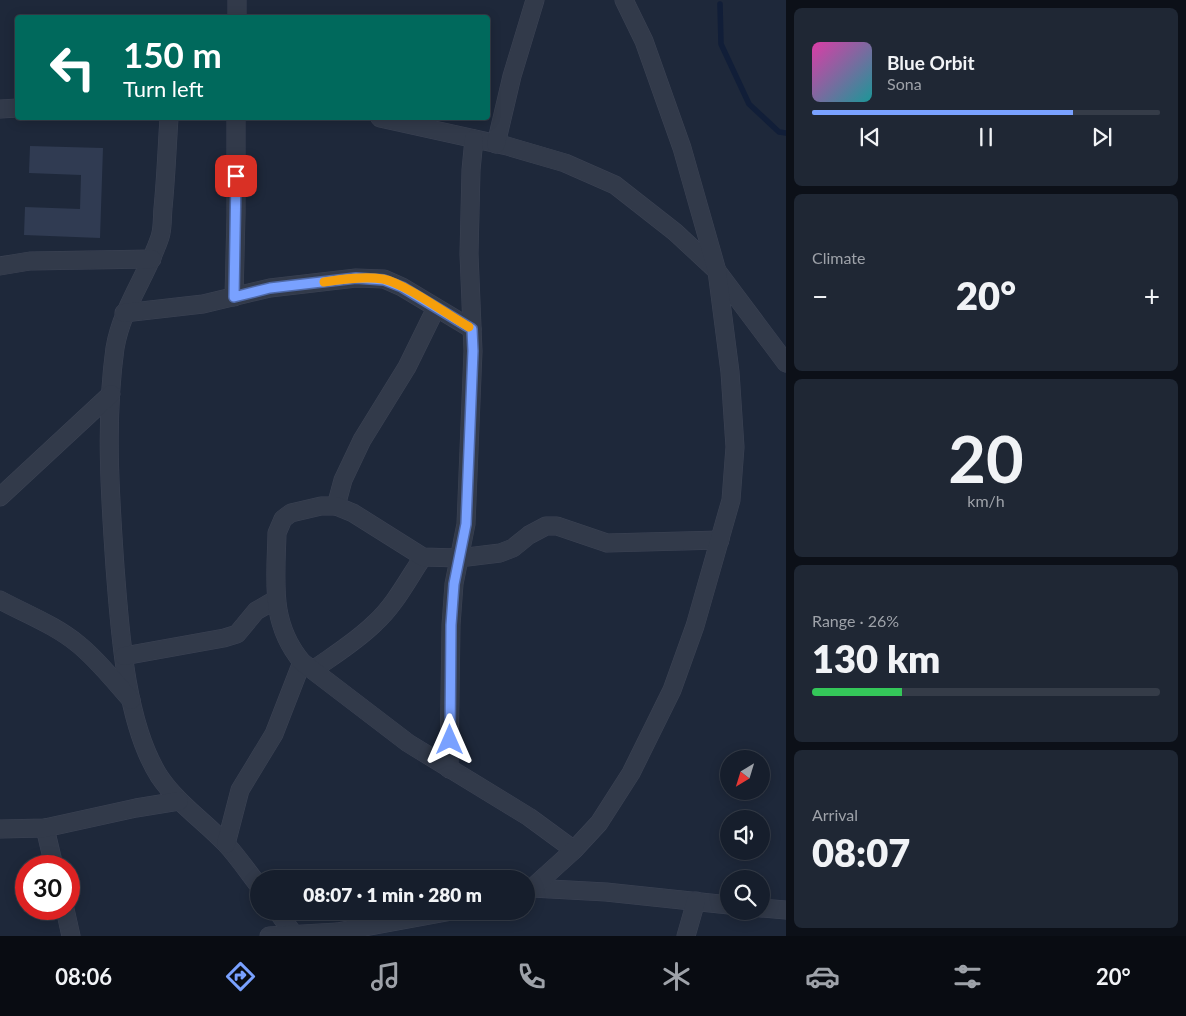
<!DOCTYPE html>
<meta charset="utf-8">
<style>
:root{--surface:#161e2c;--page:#1f2734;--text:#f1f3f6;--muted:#9ea2a9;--line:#353c48;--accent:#79a1ff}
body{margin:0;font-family:Lato,sans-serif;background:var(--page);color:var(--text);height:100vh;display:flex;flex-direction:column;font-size:19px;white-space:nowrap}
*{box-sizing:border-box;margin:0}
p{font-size:16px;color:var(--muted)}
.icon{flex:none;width:28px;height:28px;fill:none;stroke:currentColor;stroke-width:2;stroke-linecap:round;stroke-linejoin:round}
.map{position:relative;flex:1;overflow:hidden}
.side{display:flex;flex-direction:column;gap:8px;padding:8px;background:#0c1018;width:400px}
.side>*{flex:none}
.top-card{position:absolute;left:15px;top:15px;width:475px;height:105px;border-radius:5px;box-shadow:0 2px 12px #0003,0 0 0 1px var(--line);background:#00695c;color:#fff;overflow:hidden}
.needle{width:32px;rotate:218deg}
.fabs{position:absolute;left:720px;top:750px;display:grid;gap:10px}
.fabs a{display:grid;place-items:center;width:50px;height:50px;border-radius:50%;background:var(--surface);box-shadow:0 2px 12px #0003,0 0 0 1px var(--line);font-size:25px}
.speed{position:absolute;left:15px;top:855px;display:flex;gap:10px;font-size:25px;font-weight:700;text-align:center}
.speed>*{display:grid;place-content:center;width:65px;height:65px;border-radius:50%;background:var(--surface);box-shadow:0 2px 12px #0003,0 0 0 1px var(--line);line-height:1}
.speed .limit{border:8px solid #d22;background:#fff;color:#111}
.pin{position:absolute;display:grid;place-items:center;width:42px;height:42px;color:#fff;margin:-21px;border-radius:10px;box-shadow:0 2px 8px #0006}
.me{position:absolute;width:55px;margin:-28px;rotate:0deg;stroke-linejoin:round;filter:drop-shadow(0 0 4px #0008)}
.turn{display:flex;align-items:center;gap:18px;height:105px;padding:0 25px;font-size:22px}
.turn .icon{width:65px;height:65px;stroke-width:2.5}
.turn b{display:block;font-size:35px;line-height:42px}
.big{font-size:38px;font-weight:800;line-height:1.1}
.side .tile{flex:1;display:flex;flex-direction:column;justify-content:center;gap:8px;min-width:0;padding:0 18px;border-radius:8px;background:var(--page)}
.side .dial{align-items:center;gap:0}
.dial b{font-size:65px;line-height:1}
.song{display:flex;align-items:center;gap:15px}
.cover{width:60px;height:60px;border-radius:8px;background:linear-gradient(135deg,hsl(320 70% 55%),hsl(180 70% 35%))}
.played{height:5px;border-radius:2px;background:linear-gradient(90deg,var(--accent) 75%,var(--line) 75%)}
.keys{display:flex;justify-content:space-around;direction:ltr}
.heat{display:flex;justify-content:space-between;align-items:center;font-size:28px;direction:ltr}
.charge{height:8px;border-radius:4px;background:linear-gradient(90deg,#34c759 26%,var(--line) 0)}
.trip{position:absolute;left:250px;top:870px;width:285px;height:50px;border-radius:25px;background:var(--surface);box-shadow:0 2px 12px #0003,0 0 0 1px var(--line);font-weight:800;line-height:50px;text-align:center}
.tabs{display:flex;height:80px;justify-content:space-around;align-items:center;background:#090c12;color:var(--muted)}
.tabs .icon{width:35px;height:35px}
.tabs .on{color:var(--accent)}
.tabs b{font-size:22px;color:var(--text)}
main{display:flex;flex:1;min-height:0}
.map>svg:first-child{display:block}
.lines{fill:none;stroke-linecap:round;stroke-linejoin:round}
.stream{stroke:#111e38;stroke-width:5.5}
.building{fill:#303b52}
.minor-casing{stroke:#3c4354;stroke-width:19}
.minor{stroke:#323a4a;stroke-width:18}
.route-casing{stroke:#4f69a6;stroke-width:12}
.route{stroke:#79a1ff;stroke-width:9}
.slow{stroke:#f59e0b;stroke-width:9}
</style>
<main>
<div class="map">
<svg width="786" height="936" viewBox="0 0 786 936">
<rect width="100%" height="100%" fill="#1e283a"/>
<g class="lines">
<!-- stream -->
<path class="stream" d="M720,4l1,40 28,60 30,28 7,1"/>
</g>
<!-- building -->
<path class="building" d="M30,146l73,2 -3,90 -76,-3 1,-28 55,2 1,-34 -52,-2z"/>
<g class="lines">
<defs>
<g id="minor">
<path d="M237,0v18"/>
<path d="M0,109l18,-1"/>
<path d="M169,118c-2,30 -3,60 -6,90 -1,10 0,20 -3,29 -13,39 -38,70 -45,111 -10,72 -5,147 0,219 5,63 10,155 44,209 18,27 45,45 67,68 12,13 22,28 33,42"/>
<path d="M380,118l127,28 58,17 50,22 60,47 42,39 69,92"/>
<path d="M496,144l16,-68 23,-76"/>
<path d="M0,266l30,-5 122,-2"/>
<path d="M234,297l2,-83v-96"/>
<path d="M124,313l79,-9 67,-16 86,-10 28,1 18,8 70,42"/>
<path d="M0,497l111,-103"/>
<path d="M336,506l7,-26 19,-40 45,-73 29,-59"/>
<path d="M0,600c26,14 55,25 78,44 20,16 36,37 53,56"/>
<path d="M124,656l100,-18 13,-4 19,-23 19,-11"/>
<path d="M313,670c21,-15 44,-29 62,-47 20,-18 33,-44 48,-66"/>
<path d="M449,769l2,-144 3,-41 12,-60 7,-173 -4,-97 2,-84 3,-31"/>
<path d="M45,828l9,38"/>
<path d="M0,829l45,-1 91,-20 43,-7"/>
<path d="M226,844l14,-54 34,-56 28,-72"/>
<path d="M574,850l-45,-33 -121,-74 -106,-81c-33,-39 -26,-82 -25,-129l6,-14 8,-6 30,-7h15l17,7 70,44 36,1 41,-5 13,-5 16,-13 17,-9h11l50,17 113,-3"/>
<path d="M532,888l74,4 123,13"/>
<path d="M526,889l6,-1 42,-38 25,-27 32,-50 41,-83 23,-64 36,-126 4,-53 -5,-75 -13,-101 -35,-123 -38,-107 -20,-41"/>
<path d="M761,908l25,2"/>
<path d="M65,909l6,27"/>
<path d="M277,911l18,25"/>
<path d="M269,936l68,-4 115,-21"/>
<path d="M686,936l10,-35"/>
</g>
</defs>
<!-- minor casing -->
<use href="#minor" class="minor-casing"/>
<!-- minor -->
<use href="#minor" class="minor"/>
</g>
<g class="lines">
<defs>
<path id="route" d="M236,176l-2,121 36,-9 86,-10 28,2 18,7 70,42 1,22 -7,173 -12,60 -3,41 -1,115"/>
</defs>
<!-- route casing -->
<use href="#route" class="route-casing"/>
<!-- route -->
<use href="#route" class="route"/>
<!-- slow -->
<path class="slow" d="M324,282c19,-3 40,-6 59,-3 21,4 65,36 86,48"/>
</g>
</svg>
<div class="fabs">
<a><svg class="needle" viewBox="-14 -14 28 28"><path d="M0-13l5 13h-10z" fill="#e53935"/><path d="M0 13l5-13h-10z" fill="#9ea2a9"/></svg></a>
<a><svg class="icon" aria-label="sound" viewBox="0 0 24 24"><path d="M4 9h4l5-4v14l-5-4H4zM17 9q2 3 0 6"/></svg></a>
<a><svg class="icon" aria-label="search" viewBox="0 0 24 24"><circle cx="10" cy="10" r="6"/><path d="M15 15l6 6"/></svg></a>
</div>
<div class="speed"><div class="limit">30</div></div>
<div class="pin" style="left:236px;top:176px;background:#d93025"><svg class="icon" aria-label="arrive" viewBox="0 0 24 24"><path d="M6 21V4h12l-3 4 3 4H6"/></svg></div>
<svg class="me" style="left:450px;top:740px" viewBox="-20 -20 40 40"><path d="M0-17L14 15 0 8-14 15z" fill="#79a1ff" stroke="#fff" stroke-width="4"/></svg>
<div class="trip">08:07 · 1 min · 280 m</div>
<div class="top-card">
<div class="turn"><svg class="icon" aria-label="left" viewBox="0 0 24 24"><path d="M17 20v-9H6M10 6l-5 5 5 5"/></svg><div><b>150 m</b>Turn left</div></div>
</div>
</div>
<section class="side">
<div class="tile">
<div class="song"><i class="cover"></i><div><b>Blue Orbit</b><p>Sona</p></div></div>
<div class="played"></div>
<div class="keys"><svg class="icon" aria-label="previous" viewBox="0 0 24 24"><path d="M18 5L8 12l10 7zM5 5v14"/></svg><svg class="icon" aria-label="pause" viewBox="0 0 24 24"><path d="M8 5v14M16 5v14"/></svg><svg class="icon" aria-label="next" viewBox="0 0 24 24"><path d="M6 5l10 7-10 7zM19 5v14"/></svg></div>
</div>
<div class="tile"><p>Climate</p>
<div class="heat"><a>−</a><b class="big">20°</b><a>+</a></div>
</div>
<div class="tile dial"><b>20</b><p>km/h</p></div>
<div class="tile"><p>Range · 26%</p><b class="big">130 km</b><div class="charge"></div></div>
<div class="tile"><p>Arrival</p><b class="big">08:07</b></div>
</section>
</main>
<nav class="tabs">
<b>08:06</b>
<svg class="icon on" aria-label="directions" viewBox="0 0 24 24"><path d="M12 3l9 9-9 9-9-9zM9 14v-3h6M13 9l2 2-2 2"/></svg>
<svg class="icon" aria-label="music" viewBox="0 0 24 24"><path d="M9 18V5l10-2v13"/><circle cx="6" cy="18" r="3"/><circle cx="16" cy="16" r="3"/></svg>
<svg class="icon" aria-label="phone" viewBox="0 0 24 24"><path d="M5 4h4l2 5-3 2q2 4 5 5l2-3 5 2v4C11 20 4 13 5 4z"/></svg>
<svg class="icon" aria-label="climate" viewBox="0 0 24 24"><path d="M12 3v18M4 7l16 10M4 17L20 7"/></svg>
<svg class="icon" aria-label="car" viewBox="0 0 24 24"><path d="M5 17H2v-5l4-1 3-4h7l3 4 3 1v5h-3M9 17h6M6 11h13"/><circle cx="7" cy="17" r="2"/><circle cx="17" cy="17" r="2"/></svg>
<svg class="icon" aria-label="filters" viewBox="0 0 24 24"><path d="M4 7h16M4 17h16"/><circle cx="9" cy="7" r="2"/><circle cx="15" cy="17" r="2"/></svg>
<b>20°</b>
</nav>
